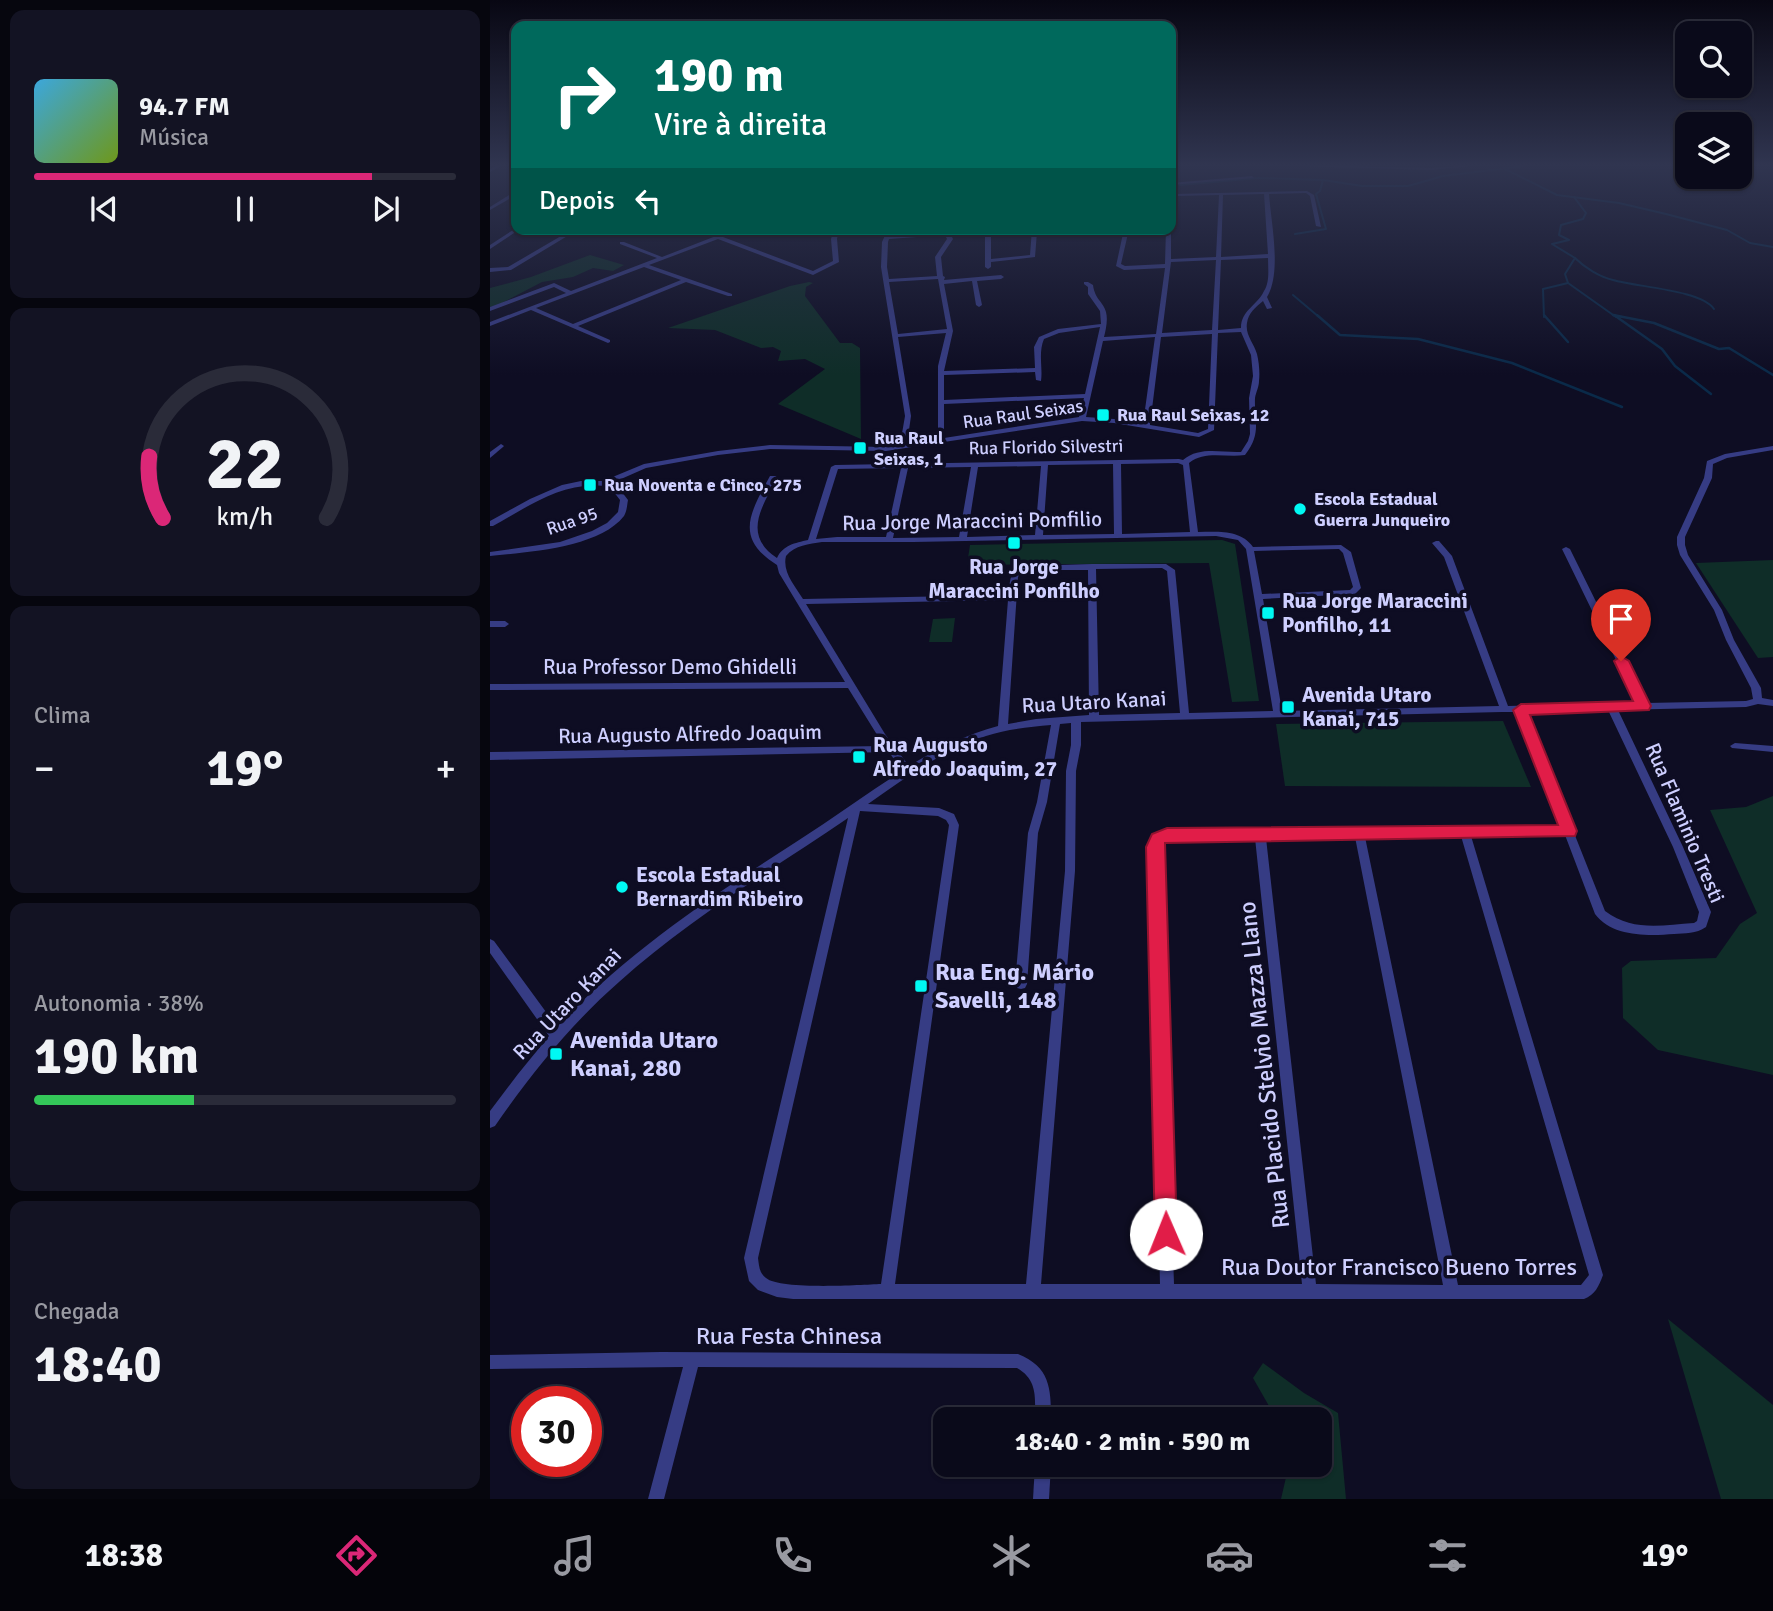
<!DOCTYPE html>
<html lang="pt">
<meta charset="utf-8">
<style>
:root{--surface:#0a0a1a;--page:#131323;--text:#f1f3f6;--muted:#999aa2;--line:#2a2b39;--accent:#db2777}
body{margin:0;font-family:Signika,sans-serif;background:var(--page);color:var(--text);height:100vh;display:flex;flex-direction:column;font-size:26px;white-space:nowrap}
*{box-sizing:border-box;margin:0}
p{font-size:23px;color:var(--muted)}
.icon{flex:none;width:38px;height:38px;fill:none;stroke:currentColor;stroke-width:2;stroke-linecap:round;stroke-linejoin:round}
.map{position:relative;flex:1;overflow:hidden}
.details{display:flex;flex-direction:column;gap:10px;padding:10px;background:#06060e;width:490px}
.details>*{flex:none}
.banner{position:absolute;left:21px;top:21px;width:665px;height:214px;border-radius:14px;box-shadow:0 2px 5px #0004,0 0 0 2px var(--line);background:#00695c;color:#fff;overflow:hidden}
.controls{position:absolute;left:1185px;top:21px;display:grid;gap:14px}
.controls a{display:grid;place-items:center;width:77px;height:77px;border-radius:14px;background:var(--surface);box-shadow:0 2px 5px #0004,0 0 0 2px var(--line);font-size:35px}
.speed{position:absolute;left:21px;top:1386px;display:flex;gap:14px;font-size:35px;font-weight:700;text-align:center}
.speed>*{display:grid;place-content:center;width:91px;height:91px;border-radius:50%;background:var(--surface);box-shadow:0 2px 5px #0004,0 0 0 2px var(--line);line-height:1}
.speed .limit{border:10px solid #d22;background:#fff;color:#111}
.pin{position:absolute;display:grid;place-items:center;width:60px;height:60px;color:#fff;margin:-72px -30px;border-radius:50% 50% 50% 0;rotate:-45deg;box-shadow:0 0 7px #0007}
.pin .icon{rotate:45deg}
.me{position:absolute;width:77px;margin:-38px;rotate:359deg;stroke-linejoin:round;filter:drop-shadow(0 0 5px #0008)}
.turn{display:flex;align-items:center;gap:24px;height:147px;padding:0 28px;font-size:32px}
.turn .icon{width:91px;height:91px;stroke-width:2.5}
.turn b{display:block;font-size:49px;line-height:60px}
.then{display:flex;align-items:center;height:66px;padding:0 28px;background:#0003;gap:14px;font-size:26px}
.big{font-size:52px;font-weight:700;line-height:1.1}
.details .tile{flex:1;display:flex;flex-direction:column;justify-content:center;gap:10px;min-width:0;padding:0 24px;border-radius:14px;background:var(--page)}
.details .dial{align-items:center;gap:0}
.dial svg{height:182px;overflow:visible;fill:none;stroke:var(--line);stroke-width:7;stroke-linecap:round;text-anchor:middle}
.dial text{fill:var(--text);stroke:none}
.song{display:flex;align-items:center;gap:21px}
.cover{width:84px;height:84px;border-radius:10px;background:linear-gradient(135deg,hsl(200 70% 55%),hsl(80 70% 35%))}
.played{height:7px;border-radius:4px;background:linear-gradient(90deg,var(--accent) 80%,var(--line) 80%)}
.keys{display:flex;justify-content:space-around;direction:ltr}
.heat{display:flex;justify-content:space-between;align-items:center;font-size:38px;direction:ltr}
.charge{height:10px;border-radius:5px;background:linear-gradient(90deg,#34c759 38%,var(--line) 0)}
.trip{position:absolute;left:443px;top:1407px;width:399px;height:70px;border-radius:14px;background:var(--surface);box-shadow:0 2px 5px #0004,0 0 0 2px var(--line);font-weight:700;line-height:70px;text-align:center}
.tab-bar{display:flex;height:112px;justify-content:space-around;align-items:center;background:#04040a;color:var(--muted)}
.tab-bar .icon{width:49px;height:49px}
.tab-bar .current{color:var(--accent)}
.tab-bar b{font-size:32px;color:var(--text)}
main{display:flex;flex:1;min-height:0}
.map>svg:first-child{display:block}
.green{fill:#0f2d28}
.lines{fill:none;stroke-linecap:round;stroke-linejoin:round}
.stream-far1{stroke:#0a2a49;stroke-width:2}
.stream{stroke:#0a2a49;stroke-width:2.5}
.street{fill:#363c84;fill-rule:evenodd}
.route{fill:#e11d48;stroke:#92132f;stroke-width:2}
.poi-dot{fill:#00f9f3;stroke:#0e0d23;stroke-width:2.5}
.labels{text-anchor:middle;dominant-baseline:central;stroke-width:7;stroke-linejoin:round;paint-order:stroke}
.far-street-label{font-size:18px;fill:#cecfff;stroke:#0e0d23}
.far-poi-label{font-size:18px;font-weight:bold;fill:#cecfff;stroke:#0e0d23;text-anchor:start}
.street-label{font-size:21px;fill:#cecfff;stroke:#0e0d23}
.poi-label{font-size:21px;font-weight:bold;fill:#cecfff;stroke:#0e0d23;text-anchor:start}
.near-poi-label{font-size:24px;font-weight:bold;fill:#cecfff;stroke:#0e0d23;text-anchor:start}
.near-street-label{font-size:24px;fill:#cecfff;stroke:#0e0d23}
</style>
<main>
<section class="details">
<div class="tile">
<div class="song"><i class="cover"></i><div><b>94.7 FM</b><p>Música</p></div></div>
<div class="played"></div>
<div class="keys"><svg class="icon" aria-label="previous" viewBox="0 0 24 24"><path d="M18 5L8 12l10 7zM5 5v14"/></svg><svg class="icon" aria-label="pause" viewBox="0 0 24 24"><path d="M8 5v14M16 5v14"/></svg><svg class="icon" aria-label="next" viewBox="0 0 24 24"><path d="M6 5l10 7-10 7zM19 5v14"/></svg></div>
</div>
<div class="tile dial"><svg viewBox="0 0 100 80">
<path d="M14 69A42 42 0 1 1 86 69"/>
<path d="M14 69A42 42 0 0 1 8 42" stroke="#db2777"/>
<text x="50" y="56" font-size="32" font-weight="700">22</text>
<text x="50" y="72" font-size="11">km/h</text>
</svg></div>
<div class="tile"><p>Clima</p>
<div class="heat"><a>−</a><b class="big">19°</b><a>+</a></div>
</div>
<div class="tile"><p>Autonomia · 38%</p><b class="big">190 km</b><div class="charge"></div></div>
<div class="tile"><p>Chegada</p><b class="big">18:40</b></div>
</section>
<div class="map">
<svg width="1283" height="1499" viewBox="0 0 1283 1499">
<rect width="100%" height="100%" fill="#0e0d23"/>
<!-- green -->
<g class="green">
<path d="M100,255l34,10 -11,6 -20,-3 -20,9 -31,5 -42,22 -10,3v-19l41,-11z"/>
<path d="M319,282l4,1 -7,4 -1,9 35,47h12l8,5 1,91 -83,-35 47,-35 -20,-10 -27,2 3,-10 -8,-4 -12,1 -46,-18 -47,-2 122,-42z"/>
<path d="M732,540l13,4 24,157 -27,1 -23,-139 -242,2 3,-20z"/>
<path d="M1283,560v97l-15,1 -62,-95z"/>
<path d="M465,618l-3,24h-23l4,-23z"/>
<path d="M1013,721l28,66 -246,-1 -9,-62z"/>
<path d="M1283,796v279l-115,-25 -35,-32 -1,-50 9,-7 85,-3 24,-34 17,-11 -47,-103 36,-3z"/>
<path d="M1178,1319l105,86v94h-52z"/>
<path d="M773,1363l41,30 34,20 8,86h-65l6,-26h-32l-5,-8h70v-46h-62l11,-13 -16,-28z"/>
</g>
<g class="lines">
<!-- stream-far1 -->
<g class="stream-far1">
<path d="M1015,169l52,26 62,8 47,11 61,16 23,13 23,4"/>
<path d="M690,185l78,-7 65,2 39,6h46l35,-10 90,-11"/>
<path d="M1084,197l12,16 -3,6 -22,6 -2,10 10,5 -17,4 23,14 -10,16 3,9 48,34"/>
<path d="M805,234l31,-5 -10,-35 4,-3 3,-11"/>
<path d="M1085,258c10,10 25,19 38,22 23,7 89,10 101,29"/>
<path d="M803,295l26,22"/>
<path d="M1123,315l9,2"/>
<path d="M1054,317l-1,-28 25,-6"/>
</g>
<!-- stream -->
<g class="stream">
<path d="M827,315l23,20 78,4 94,24 110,44"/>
<path d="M1054,315l24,27"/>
<path d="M1123,315l41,8 65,26 10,-1 44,27"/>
<path d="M1124,315l48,34 13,17 36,28"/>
</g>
<!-- street -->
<g class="street">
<path d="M8,165h5l-13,7v-3z"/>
<path d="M682,165h49l-2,1h-45z"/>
<path d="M805,165l136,3 49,-3 -49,5 -134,-4z"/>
<path d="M762,176l2,2 -83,7v-2z"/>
<path d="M817,191l7,4 7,32 -5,-1 -6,-30 -4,-3 -37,1c2,29 13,78 -2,103l5,11 -5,1 -4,-8c-7,6 -15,12 -16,22 -2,12 7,20 10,31 2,8 3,19 2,27 0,6 -3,11 -4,17 -1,24 7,35 -10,57 -19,3 -40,-5 -56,8l9,69c19,0 42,-3 55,15l88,-2 10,7 10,36 -6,6 -92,5 19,112 217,-5 -55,-149 -12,-14 4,-2h3l13,15 56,150 129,-3 -75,-154 4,-2 4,2 76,154 100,-2 7,-2 -2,-11 -25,-48 -12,-30 -34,-55 -3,-10v-8l27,-59 3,-17 18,-7 48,-8v4l-46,8 -14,6 -1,14 -27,59v8l3,10 34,55 12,30 27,48 1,10 11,2v6l-15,-2 -12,3 -128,3 65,137 28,65 -5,15c-10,7 -21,6 -32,7 -26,2 -62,3 -79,-20l-30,-79 -94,1 132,439c-4,11 -8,20 -19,24h-791l-16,-2 -19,-7 -9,-9 -5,-23 104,-440c-78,53 -159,101 -229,164 -48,42 -88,92 -124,144l-5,2v-17l28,-37 31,-38 -59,-83v-14l4,2 63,86c69,-74 154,-130 239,-185 36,-23 70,-48 106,-71l-13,-19 -399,8v-8l394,-6 -36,-58 -358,2v-6l355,-2 -66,-109 -2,-8c-43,-27 -27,-52 -7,-89h6l1,2c-15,29 -35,57 0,80 6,-13 18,-15 31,-18l23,-73 4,-2 344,-6 4,1c17,-14 38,-7 58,-8l7,-11 2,-7 -1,-36 4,-22 -2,-21 -10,-23 -23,1 -4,97 -15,7 -85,-14 -32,-2 -138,21 -3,2 -3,-1 -52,8 -116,-2 -52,6 -72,13 -34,15h3l13,17c-1,5 -1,11 -4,16 -25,32 -96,36 -134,40v-4l70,-10 32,-11 15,-8 11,-11 2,-12 -10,-13c-44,-8 -81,19 -117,39h-3v-5l40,-22 32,-14 19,-4h22l41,-17 74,-13 52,-6 116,2 14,-2 5,-29 -24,-149 1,-25 6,-13h5l-2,6 53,-3 -1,-3h5l5,10 -12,18 2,19 2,1 -1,3 57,-5 3,2 -3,2 -24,2 5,24 -3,2 -3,-2 -4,-24 -28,3 9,47 -9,40 91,-3 -1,-21 5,-10 19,-8 43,-5 -1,-13 -12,-17v-7l-4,-3v-2h4l5,3c2,15 10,16 13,27 2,8 0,17 -2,25l52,-3 9,-66 -41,2 -8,-4 8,-37h5l-8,35 4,2 40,-2 1,-35h5v-1v31l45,-2 3,-62 -43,1 -2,2 -1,10 -2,1v-13l2,-2zM774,194l4,60 -47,3 2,-62zM455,235l2,4 -12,18 2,19 -48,3 -2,-12 1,-25 1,-3zM778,258c0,11 2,24 -4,33 -7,15 -23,19 -23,37l-23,2 3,-70zM726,260l-4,70 -50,3 9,-71zM448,279l9,50 -49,5 -9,-52zM610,327l-15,67 -141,6v-25l91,-3 1,8 5,1c2,-13 -3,-28 3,-42l15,-6zM456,333l-8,33v73l-31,5 4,-28 -13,-79zM722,334l-4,95 -10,4 -48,-8 11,-88zM665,337l-12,87 -29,-5 -28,-2 17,-76zM594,398l-5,19 -135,21v-34zM688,463l5,2 7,67 -68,2 -1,-70zM623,464l1,70 -71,1 5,-70zM551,466l-6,69 -68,2 11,-70zM481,467l-12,70 -66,1 15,-70zM411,468l-15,69h-49l-21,2 22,-70zM726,536l22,4 8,9 27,162 -84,2 -14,-143 -9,-6h-74l-66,2 -11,2c-5,9 -6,16 -6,27l-206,4c-8,-13 -21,-27 -17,-43 9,-11 23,-12 36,-14h91zM849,549l4,4 10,34 -3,3 -88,4 -8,-43zM672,568l5,3 13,142 -81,2 -3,-146zM536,570h62l1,145 -53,4 -28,5 10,-147 3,-5zM518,600l-10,126c-31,8 -61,23 -89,40l-24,-32 -79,-130zM1118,710l65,137 26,65 -2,9 -3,2c-32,2 -61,9 -89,-12l-79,-199zM1012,712h15l45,115 -395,4 -13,5 -5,11 11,437h-119l34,-413 1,-100 5,-26v-23zM581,723v22l-5,26 -1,100 -39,413h-131l64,-459 -5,-11 -15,-6 -71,-4c37,-26 75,-54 118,-68 21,-7 43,-9 65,-11l-14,77 -9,31 -13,151 2,4 4,1 4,-1 2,-4 11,-151 9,-31 13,-78zM370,811l78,5 8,4 3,5 -68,459c-22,1 -101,6 -115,-6 -7,-5 -7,-13 -8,-20zM971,836l128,439 -8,10h-123l-93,-448zM865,837l88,448 -127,-1 -50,-446zM765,838l47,446h-128l-15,-437 3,-5 6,-3z"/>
<path d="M24,192h2v3l-26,15v-3z"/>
<path d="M26,228v1h4l-30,20v-4z"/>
<path d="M83,229h6l-68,41 -21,2v-4l18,-1z"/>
<path d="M244,229h7l-18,8 90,34 20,-10 -2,-22 3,-10h5l-2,10 2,23 -26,13 -95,-36 -69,26 83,29v2h-4l-42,-14 -108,44 32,14v2l-2,1 -77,-33 -41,16v-4l76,-29 -12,-6 -64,24v-4l64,-24 17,8 86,-33 -37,-14v-2h4l38,15zM154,267l37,13 -108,44 -37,-16z"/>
<path d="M495,229h6v30l39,-4 2,-26h26l-21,3 -2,25 -44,5v5l-3,2 -3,-2z"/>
<path d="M11,444l3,2 -1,1 -13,11v-6z"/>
<path d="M0,621h15l4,3 -4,3h-15z"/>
<path d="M1245,743l38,3v6l-41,-4 -2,-2z"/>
<path d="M171,1352l357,2c32,13 33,34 33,65h-16c0,-21 3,-39 -18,-51l-319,-1 -34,132h-16l35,-132 -193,2v-14z"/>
<path d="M545,1465h16l-2,34h-16z"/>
</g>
</g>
<!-- sky -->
<linearGradient id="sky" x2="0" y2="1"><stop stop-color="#080713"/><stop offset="0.44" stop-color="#303550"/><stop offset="1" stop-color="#303550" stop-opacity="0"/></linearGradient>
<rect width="1283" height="375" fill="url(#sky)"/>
<!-- route -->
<path class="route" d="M1131,656l8,5 22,45 -2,4 -119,5 47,116 -2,5 -410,7 12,391 -3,8 -8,4 -8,-4 -3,-8 -9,-387 6,-13 15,-6 391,-3 -45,-115 8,-6 112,-3 -19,-40z"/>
<!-- markers -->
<g class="poi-dot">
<rect x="606" y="408" width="14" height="14" rx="3.5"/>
<rect x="363" y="441" width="14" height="14" rx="3.5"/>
<rect x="93" y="478" width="14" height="14" rx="3.5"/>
<circle cx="810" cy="509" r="7"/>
<rect x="517" y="536" width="14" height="14" rx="3.5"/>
<rect x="771" y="606" width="14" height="14" rx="3.5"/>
<rect x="791" y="700" width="14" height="14" rx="3.5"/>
<rect x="362" y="750" width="14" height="14" rx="3.5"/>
<circle cx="132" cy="887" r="7"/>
<rect x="424" y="979" width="14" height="14" rx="3.5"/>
<rect x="59" y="1047" width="14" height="14" rx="3.5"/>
</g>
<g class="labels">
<!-- far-street labels -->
<g class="far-street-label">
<text transform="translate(533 414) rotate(-8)">Rua Raul Seixas</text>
<text transform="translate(556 447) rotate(-1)">Rua Florido Silvestri</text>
<text transform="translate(82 521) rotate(-19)">Rua 95</text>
</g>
<!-- far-poi labels -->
<g class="far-poi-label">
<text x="627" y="415">Rua Raul Seixas, 12</text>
<text x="384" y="438">Rua Raul<tspan x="384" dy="21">Seixas, 1</tspan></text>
<text x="114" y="485">Rua Noventa e Cinco, 275</text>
<text x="824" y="499">Escola Estadual<tspan x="824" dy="21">Guerra Junqueiro</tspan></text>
</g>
<!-- street labels -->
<g class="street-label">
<text transform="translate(482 521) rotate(-1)">Rua Jorge Maraccini Pomfilio</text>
<text x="180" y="667">Rua Professor Demo Ghidelli</text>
<text transform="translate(604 702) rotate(-3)">Rua Utaro Kanai</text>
<text transform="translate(200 734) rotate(-1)">Rua Augusto Alfredo Joaquim</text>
<text transform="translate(1195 823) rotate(67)">Rua Flaminio Tresti</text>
<text transform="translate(77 1004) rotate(-46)">Rua Utaro Kanai</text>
</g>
<!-- poi labels -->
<g class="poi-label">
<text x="524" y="567" text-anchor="middle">Rua Jorge<tspan x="524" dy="24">Maraccini Ponfilho</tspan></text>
<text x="792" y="601">Rua Jorge Maraccini<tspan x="792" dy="24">Ponfilho, 11</tspan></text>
<text x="812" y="695">Avenida Utaro<tspan x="812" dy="24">Kanai, 715</tspan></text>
<text x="383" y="745">Rua Augusto<tspan x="383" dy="24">Alfredo Joaquim, 27</tspan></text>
<text x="146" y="875">Escola Estadual<tspan x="146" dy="24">Bernardim Ribeiro</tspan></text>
</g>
<!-- near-poi labels -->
<g class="near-poi-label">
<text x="445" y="972">Rua Eng. Mário<tspan x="445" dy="28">Savelli, 148</tspan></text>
<text x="80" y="1040">Avenida Utaro<tspan x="80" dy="28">Kanai, 280</tspan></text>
</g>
<!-- near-street labels -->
<g class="near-street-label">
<text transform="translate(774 1065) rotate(-96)">Rua Placido Stelvio Mazza Llano</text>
<text x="909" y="1267">Rua Doutor Francisco Bueno Torres</text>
<text x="299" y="1336">Rua Festa Chinesa</text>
</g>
</g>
</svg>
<div class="controls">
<a><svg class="icon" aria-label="search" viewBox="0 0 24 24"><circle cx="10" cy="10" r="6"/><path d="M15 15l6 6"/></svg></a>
<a><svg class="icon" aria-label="layers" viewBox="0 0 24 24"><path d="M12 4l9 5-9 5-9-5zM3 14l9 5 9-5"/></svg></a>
</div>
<div class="speed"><div class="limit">30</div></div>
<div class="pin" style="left:1131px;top:661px;background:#d93025"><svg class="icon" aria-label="arrive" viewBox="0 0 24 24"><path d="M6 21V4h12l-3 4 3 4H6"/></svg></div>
<svg class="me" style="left:676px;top:1234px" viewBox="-20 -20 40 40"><circle r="19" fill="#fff"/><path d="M0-13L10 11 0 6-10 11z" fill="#e11d48"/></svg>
<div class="trip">18:40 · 2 min · 590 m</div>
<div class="banner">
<div class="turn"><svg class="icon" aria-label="right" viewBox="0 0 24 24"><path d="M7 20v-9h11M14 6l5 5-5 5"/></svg><div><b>190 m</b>Vire à direita</div></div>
<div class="then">Depois<svg class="icon" aria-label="left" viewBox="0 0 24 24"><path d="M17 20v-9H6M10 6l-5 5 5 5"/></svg></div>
</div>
</div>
</main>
<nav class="tab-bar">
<b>18:38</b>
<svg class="icon current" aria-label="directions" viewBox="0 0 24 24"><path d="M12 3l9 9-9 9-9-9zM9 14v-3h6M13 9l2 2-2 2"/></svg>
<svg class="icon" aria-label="music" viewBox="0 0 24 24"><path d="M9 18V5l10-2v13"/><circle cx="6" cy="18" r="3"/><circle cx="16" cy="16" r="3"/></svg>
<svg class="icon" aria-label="phone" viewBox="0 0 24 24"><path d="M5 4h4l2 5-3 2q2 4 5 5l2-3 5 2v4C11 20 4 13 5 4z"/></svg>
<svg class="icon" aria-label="climate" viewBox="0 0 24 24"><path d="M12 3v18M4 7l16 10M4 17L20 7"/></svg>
<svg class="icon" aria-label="car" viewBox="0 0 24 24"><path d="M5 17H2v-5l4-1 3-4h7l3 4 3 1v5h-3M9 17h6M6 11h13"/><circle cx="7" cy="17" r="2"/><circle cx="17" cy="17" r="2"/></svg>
<svg class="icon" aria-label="filters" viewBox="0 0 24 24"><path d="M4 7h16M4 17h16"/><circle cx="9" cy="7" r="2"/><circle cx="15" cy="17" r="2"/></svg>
<b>19°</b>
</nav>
